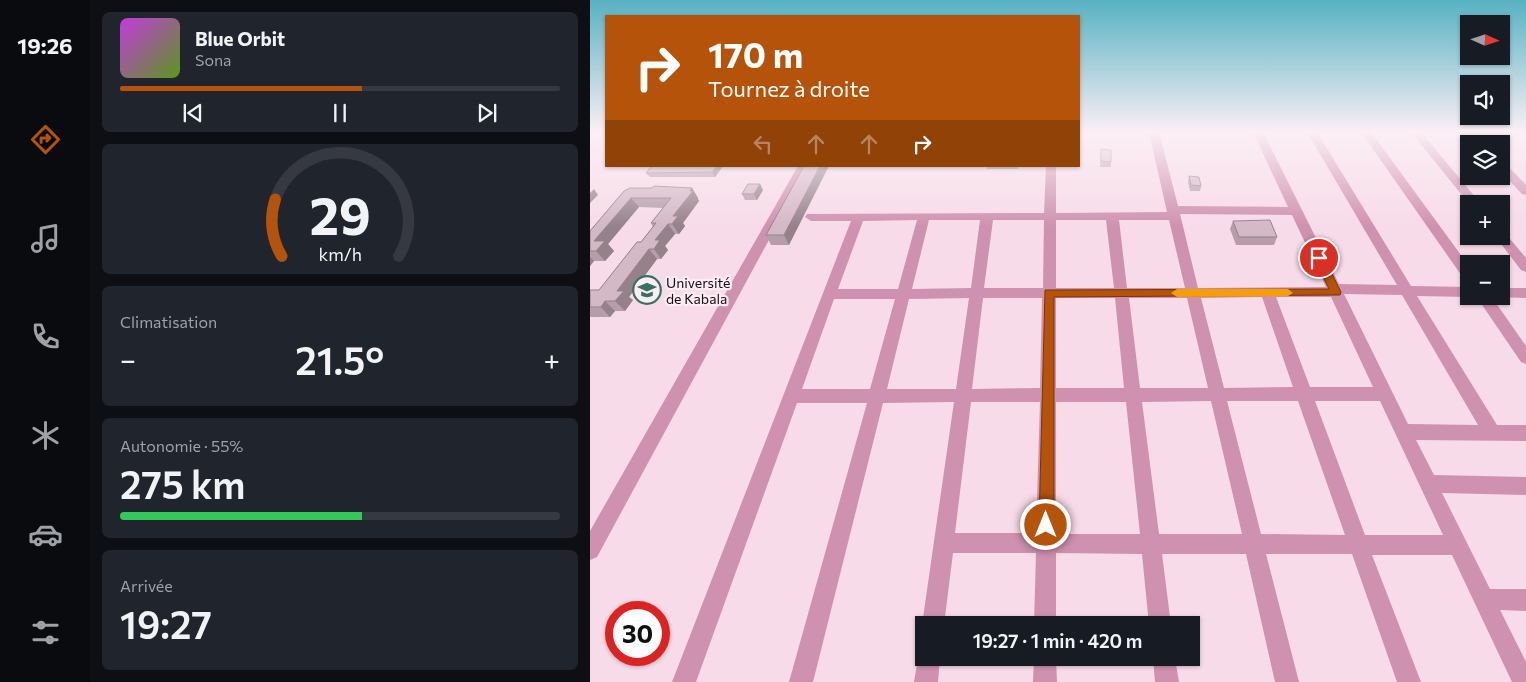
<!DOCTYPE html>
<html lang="fr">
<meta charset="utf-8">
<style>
:root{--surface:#171b24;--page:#20242c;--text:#f1f3f6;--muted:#9ea1a6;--line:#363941;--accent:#b45309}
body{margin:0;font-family:Commissioner,sans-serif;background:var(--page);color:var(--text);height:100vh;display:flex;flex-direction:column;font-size:19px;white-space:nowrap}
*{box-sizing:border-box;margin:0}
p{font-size:16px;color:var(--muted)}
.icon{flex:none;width:28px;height:28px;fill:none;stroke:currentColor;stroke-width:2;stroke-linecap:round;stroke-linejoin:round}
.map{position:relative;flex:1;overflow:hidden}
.drawer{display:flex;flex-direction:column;gap:12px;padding:12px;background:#0d0f14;width:500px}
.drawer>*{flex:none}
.hud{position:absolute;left:15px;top:15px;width:475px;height:152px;border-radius:0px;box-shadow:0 1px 4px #0004;background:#b45309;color:#fff;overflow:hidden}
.needle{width:32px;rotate:93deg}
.controls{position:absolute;left:870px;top:15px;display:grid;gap:10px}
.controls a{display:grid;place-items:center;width:50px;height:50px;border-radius:0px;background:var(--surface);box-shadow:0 1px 4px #0004;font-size:25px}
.speed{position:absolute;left:15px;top:601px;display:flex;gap:10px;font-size:25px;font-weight:700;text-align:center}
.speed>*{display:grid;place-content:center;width:65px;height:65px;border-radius:50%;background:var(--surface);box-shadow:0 1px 4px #0004;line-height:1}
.speed .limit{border:8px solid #d22;background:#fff;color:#111}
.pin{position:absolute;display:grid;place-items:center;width:42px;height:42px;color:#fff;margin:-21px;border:2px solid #fff;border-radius:50%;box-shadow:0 1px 5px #0007}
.me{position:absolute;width:55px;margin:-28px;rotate:0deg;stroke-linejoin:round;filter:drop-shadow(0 0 4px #0008)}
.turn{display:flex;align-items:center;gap:18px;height:105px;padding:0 20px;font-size:22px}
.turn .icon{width:65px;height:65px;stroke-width:2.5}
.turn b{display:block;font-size:35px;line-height:42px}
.lanes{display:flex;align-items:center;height:48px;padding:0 20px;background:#0003;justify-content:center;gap:25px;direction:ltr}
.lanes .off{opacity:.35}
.big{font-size:38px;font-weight:600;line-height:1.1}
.drawer .tile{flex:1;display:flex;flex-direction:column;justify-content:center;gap:8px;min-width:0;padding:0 18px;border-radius:8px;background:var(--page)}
.drawer .dial{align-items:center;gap:0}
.dial svg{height:130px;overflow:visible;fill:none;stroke:var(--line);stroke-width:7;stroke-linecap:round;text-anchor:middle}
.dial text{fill:var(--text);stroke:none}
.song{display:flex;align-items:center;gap:15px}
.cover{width:60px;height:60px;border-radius:8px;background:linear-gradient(135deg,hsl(290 70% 55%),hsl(90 70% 35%))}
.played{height:5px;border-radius:2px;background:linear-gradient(90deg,var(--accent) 55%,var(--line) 55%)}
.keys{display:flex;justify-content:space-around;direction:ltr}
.heat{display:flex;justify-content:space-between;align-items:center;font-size:28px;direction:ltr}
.charge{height:8px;border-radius:4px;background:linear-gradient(90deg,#34c759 55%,var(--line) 0)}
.trip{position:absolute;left:325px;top:616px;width:285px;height:50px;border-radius:0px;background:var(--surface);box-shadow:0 1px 4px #0004;font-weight:600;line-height:50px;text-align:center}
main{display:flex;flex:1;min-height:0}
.menu{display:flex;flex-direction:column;width:90px;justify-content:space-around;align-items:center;background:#090b0e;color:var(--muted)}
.menu .icon{width:35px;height:35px}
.menu .active{color:var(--accent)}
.menu b{font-size:22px;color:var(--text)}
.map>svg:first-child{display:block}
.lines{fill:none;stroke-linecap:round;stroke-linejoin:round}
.minor{fill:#ce91af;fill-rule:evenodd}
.wall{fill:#b59ea9}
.shaded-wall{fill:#94818a}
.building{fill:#d3b8c5;stroke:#94818a}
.route{fill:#b45309;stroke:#753606}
.slow{fill:#f59e0b}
.labels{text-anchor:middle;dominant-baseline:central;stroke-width:4.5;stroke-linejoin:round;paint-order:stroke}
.poi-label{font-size:14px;fill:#170e12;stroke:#fdecf3;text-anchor:start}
</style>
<main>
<nav class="menu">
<b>19:26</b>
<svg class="icon active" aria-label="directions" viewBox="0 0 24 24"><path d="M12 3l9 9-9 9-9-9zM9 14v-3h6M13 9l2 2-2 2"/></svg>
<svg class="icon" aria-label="music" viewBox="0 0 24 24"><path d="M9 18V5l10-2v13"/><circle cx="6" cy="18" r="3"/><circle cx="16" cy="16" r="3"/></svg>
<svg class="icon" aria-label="phone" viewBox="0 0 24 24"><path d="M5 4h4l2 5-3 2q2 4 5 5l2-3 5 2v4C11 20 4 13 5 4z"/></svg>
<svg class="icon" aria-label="climate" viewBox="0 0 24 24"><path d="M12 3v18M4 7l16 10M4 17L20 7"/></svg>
<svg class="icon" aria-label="car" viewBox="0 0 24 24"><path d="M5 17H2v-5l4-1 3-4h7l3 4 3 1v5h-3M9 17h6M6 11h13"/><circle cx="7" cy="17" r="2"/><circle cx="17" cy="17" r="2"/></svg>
<svg class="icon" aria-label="filters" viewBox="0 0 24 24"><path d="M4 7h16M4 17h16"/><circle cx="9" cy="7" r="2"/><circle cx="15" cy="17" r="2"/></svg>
</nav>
<section class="drawer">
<div class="tile">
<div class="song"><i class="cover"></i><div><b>Blue Orbit</b><p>Sona</p></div></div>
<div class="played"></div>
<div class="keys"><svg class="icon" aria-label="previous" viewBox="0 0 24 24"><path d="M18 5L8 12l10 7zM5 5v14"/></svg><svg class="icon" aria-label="pause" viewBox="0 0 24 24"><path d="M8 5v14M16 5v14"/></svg><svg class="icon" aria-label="next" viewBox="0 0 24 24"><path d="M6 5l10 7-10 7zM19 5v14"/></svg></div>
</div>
<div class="tile dial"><svg viewBox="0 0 100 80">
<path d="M14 69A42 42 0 1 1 86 69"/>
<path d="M14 69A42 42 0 0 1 10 34" stroke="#b45309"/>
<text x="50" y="56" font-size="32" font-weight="700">29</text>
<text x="50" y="72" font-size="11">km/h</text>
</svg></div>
<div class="tile"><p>Climatisation</p>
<div class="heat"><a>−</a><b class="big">21.5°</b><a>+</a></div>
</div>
<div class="tile"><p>Autonomie · 55%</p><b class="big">275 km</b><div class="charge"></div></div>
<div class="tile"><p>Arrivée</p><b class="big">19:27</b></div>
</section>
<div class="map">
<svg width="936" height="682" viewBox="0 0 936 682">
<rect width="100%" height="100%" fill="#f7dbe8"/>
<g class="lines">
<!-- minor -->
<g class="minor">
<path d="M559,132h10l19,74 110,1 -35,-75h10l76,152 58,1 -90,-153h10l94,154 58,1v9h2l-2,1 -52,-1 80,129h29v16l-110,-1 18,35 92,2v18l-84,-2 48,96h36v22l-26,-1 26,52v20h-14l-60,-127h-80l49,127h-24l-45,-128h-86l33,128h-24l-29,-128h-84l9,71h-22l-7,-71 -86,-1v72h-22l2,-72h-83l-9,72h-20v4l-2,-4 32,-223 -71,1 -70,279h-24l78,-279h-70l-101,279h-24l179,-461h-40l-6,-4 2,-3 237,-1 2,-47h10v47l111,-1zM590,214l112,1 34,72 -128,1zM327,220l-19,69h-60l25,-68zM339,220h51l-9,68 -59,1zM403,220h51l-1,68h-59zM466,220h50l8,68h-58zM529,220h50l16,68h-58zM754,294l58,1 76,130 -70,-1zM672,297l31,90 -69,1 -23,-90zM686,297h55l42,90h-63zM379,298l-13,91h-69l22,-90zM393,298h59l-2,90 -68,1zM466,298h59l9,90h-68zM539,298h58l21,90h-68zM244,299h61l-25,90h-68zM621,401l31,133h-83l-17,-132zM637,401h71l47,134 -84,-1zM725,401h65l63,134h-78zM381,402h69l-4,131h-81zM466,402h70l14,132h-84z"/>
<path d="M771,132h10l98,134v15l-5,-2z"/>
<path d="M821,132h10l60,72h-12z"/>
<path d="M875,132h10l11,12h-11z"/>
<path d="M911,162l4,1 21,22v10l-4,-1 -21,-22z"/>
<path d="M208,166h11l-212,391 -7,3v-29z"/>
<path d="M911,232l4,1 21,25v14l-5,-2 -26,-34h6z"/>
<path d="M911,288h25v10l-30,-1 5,-1z"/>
<path d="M886,296h15l35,50v18l-5,-2z"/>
<path d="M334,649v9h16l-2,24h-24l4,-24 3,-8z"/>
<path d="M444,658h22l1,24h-24z"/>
<path d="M563,658h22l4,24h-24z"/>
</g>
</g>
<!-- wall -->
<g class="wall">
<path d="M511,149l10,13v5h-11z"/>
<path d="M62,166h71l-8,11h-65l-4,-4z"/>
<path d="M214,166l-15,79h-18l-5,-10z"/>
<rect x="397" y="166" width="31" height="3"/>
<path d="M599,176l12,10 -1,5h-10l-2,-9z"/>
<path d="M170,184l3,6 -6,10h-12l-3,-6z"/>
<path d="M102,188l6,10v1l1,2 -16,22 2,3 -6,8h-4l-10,12 3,4 -7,9h-4l-28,38 4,3 -8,11h-10l-5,6h-20v-27h9l42,-48 12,-15 -2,-4 12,-15 -24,-1 -31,37 6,7 -9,10h-11l-4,5v-35l34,-40z"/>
<path d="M643,221l44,16 -3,8h-38l-6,-16z"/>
</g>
<!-- shaded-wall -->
<g class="shaded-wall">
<path d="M127,166h6l-8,11 -3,-5z"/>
<path d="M230,166h9l-40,79 -5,-10z"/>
<path d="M170,184l3,6 -6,10 -3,-6z"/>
<path d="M102,188l6,10v1l1,2 -16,22 2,3 -6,8 -7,-10 1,-8z"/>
<path d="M4,189l4,6 -8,8v-10z"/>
<path d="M41,198l8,9 -31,37 6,7 -9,10 -9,-10 -2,-10z"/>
<path d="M78,224l7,10 -10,12 3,4 -7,9 -7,-10 1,-9z"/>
<path d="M59,249l8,10 -28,38 4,3 -8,11 -10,-10 2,-10z"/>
<path d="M0,257l4,4 -4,5z"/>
<path d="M15,301l10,10 -5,6 -9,-10z"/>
</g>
<!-- building -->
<g class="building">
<path d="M511,149l10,1v12l-10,-1z"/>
<path d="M62,166h65l-5,6 -66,1z"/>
<path d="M214,166h16l-36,69h-18z"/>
<path d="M599,176l10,1 2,9 -10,-1z"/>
<path d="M158,184h12l-6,10h-12z"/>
<path d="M64,186l38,2 -2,3h3l-20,25h5l-6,8h-4l-13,16h5l-6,9h-5l-32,42h7l-9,10h-10l-4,6h-11v-17h9l38,-48h4l15,-19h-5l20,-25h-40l-37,43h11l-9,10h-6v-20l34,-40 6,-3h22z"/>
<path d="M680,220l7,17h-38l-6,-16z"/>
</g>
<!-- sky -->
<linearGradient id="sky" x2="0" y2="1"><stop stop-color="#57b2c2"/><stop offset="0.58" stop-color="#fbeff5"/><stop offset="1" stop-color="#fbeff5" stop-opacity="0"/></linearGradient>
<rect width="936" height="227" fill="url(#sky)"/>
<!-- route -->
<path class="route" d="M729,255l5,3 17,34 -1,3 -286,2v228l-2,5 -6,2 -5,-2 -2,-5 6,-235 284,-1 -15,-31z"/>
<!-- slow -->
<path class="slow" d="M587,289h111l5,4 -5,3 -111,1 -6,-4z"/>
<!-- icons -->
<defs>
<symbol id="university-ring" viewBox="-11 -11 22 22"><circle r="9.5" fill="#fdecf3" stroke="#357360" stroke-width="1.5"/><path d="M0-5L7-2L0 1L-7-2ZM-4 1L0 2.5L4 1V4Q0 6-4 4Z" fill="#357360"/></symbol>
</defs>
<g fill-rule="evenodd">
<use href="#university-ring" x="41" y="274" width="32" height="32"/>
</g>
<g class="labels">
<!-- poi labels -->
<g class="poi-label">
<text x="76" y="282">Université<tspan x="76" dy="16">de Kabala</tspan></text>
</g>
</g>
</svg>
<div class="controls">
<a><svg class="needle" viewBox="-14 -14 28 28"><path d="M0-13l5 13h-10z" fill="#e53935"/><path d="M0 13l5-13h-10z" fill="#9ea1a6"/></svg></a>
<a><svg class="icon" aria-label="sound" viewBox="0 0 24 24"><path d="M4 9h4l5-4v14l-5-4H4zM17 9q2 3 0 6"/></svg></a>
<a><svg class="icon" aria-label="layers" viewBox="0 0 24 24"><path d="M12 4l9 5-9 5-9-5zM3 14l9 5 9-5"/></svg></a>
<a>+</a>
<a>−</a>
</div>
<div class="speed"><div class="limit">30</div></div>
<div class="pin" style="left:729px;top:258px;background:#d93025"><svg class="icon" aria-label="arrive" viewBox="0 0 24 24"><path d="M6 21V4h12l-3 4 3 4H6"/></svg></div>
<svg class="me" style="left:456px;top:525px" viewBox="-20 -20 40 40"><circle r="17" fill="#b45309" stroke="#fff" stroke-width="3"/><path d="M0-11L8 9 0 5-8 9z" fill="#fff"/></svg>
<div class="trip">19:27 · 1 min · 420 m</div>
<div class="hud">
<div class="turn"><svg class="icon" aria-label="right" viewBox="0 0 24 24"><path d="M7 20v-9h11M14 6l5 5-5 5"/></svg><div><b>170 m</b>Tournez à droite</div></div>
<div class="lanes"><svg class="icon off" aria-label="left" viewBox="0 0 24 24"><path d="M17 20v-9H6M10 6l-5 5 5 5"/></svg><svg class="icon off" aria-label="ahead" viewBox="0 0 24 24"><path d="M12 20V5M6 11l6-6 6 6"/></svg><svg class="icon off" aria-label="ahead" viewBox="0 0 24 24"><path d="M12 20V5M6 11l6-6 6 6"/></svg><svg class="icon" aria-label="right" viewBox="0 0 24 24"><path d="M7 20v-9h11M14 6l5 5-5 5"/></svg></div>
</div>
</div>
</main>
